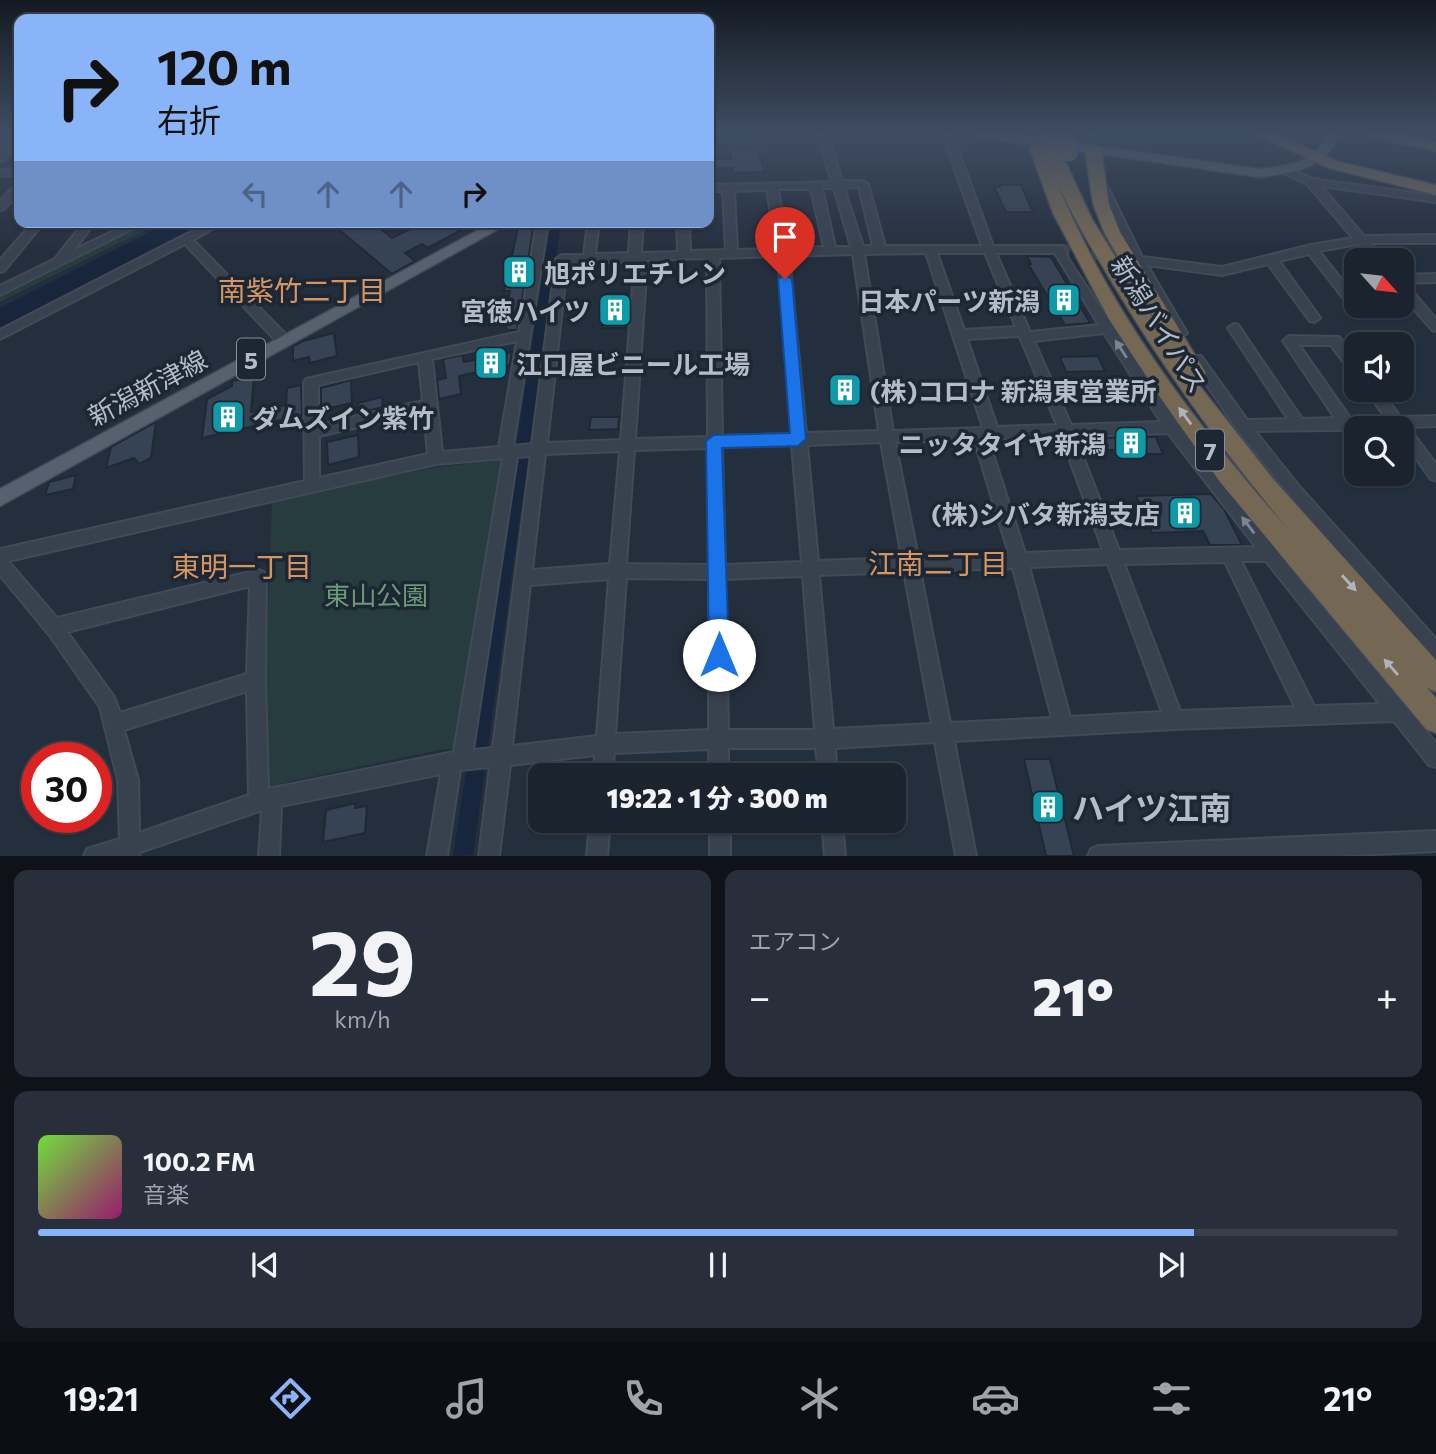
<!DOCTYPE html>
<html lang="ja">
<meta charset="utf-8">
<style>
:root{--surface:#1b232e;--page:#282f3a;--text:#f1f3f6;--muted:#a0a4aa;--line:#39404a;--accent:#8ab4f8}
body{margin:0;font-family:Commissioner,"Noto Sans JP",sans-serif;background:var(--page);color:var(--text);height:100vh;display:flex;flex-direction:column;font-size:26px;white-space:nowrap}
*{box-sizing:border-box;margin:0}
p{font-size:23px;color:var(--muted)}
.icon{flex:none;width:38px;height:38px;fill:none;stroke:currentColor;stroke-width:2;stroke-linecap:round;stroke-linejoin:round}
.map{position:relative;height:856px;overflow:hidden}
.sheet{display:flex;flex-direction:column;gap:14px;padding:14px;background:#0f1319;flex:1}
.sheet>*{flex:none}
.hud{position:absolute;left:14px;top:14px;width:700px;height:214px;border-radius:14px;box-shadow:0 2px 5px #0004,0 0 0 2px var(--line);background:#8ab4f8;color:#111;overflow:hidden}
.needle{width:46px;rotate:117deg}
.controls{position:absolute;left:1344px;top:248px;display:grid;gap:14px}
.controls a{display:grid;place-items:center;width:70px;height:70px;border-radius:14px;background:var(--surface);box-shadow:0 2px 5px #0004,0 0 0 2px var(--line);font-size:35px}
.speed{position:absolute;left:21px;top:742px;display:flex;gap:14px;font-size:35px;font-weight:700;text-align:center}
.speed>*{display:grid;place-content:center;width:91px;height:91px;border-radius:50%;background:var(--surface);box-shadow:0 2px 5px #0004,0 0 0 2px var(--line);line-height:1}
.speed .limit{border:10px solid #d22;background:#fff;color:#111}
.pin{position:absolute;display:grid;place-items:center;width:60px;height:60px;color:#fff;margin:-72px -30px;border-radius:50% 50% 50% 0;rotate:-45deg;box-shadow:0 0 7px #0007}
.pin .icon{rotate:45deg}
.me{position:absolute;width:77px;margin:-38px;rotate:0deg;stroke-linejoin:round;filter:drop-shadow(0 0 5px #0008)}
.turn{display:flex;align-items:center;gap:24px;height:147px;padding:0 28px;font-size:32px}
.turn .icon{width:91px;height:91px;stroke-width:2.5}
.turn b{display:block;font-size:49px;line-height:60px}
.lanes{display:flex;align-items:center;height:66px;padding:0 28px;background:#0003;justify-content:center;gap:35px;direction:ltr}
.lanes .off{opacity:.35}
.big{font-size:52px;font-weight:800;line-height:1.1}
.sheet .widget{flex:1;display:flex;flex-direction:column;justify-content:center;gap:10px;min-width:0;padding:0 24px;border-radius:14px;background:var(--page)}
.sheet .dial{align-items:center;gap:0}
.dial b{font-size:91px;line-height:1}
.song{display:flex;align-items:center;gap:21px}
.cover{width:84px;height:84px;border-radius:10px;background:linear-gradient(135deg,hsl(100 70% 55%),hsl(320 70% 35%))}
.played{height:7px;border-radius:4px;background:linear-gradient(90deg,var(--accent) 85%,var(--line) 85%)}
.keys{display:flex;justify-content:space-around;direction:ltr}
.heat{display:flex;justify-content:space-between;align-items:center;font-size:38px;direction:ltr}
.sheet .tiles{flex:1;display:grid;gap:14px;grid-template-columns:1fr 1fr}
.widget:last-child{grid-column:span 2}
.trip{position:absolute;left:528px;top:763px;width:378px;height:70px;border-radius:14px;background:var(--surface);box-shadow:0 2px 5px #0004,0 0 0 2px var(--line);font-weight:800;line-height:70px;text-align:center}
.tab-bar{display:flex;height:112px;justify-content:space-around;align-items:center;background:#0b0e12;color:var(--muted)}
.tab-bar .icon{width:49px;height:49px}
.tab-bar .current{color:var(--accent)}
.tab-bar b{font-size:32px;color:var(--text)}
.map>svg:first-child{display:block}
.green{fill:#263c3f}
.water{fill:#17263c}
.building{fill:#364354;stroke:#1f2835;stroke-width:2}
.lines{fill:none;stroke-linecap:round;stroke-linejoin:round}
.minor-tunnel{stroke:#3a4453;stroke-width:11;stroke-dasharray:11 5;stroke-linecap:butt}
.minor-casing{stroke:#414a57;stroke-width:4}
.major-casing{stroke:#414a57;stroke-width:3}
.highway-casing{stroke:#434c59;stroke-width:3}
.minor{fill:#38414e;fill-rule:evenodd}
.major{fill:#56606e;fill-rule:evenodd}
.highway{fill:#746855;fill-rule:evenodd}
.highway-bridge-casing{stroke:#434c59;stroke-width:19;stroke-linecap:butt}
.highway-bridge{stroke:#746855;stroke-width:17}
.oneway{fill:#7c8592}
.oneway2{fill:#aeb4bd}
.route{fill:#1a73e8;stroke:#114b97;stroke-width:2}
.labels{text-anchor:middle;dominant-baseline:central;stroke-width:7;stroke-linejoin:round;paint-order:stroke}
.shield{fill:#1d2633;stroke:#878f9c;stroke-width:2}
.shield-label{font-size:24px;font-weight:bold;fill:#b4bcc9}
.poi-label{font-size:26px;font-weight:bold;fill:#b4bcc9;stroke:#1d2633;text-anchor:start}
.street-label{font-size:26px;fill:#b4bcc9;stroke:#1d2633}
.park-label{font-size:26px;fill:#6b9a76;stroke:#1d2633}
.neighbourhood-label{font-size:28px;fill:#d59563;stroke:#1d2633}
.near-poi-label{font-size:32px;font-weight:bold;fill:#b4bcc9;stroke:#1d2633;text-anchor:start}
</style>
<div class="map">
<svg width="1436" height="856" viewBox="0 0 1436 856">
<rect width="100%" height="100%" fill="#242f3e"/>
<!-- green -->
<g class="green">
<path d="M149,222h13l-162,80v-7z"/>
<path d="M507,458l-47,290 -21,2 -148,31 -29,10 10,-290 155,-32z"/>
</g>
<!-- water -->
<g class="water">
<path d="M169,222h38l-207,106v-20z"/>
<path d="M551,222h10l-88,633 -20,1z"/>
</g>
<!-- building -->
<g class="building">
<path d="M758,148l7,24 -32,1 -1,-5 -23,1v-10h22l-1,-10z"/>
<path d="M999,185h22l12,27h-27l-12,-25h6z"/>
<path d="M330,222h24l5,5 13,-5 20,16 32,-16h52l-48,26 -6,-4 -17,9 10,8 -23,13z"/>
<path d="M534,223l-17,107h-10l-3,-13 6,-26h-6l15,-67z"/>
<path d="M1027,256l24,1 39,66 -25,2 -37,-61h3z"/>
<path d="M606,293h22l-3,35h-23z"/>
<path d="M334,333l3,23 -27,7 -1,-6 -16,4v-15l10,-5z"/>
<path d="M512,352l-2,13 -51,11 2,18 -22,5 -2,-19 9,-2 -3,-19 19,-4 2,7z"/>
<path d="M1098,356l7,15 -39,1 -6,-15z"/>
<path d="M833,376h22l4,27h-23z"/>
<path d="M254,377l-3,35 35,-7 1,-17 14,-3 1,30 -100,23 5,-39 25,-13v-5z"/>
<path d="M351,380l1,23 -31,7v-22z"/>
<path d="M382,397l1,10 -24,6 -1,-10z"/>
<path d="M591,417h28l-1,12 -29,1z"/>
<path d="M156,422l-5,36 -12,6 -5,-6 -28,10 5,-21z"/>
<path d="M358,435l1,22 -31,8 -1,-23z"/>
<path d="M1135,437h21l7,17h-42l-1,-4h-15l-4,-12z"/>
<path d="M76,475l-3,14 -28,6 4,-13z"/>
<path d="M1211,494l13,15 18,36h-32l-7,-14 -51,2 -16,-37z"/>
<path d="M1024,759h26l24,97h-28z"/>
<path d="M356,803l-1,5 12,-2 -2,27 -42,9 3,-32z"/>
</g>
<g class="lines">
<!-- minor-tunnel -->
<path class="minor-tunnel" d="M1059,249l74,11"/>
<defs>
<g id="minor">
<path d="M16,133h3v8l-15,19 -4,1v-9z"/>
<path d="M817,133h10l15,48h21l5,3 17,62h97l-40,-113h10l41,113h70l6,14 108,163 43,53 74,97 142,170v24l-7,-2 -35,-44 -220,8 -220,12 22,115h-20l-21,-114 -100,6 2,27h-18l-3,-27h-88v27h-18l-1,-26 -95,4 -2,22h-18l1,-20 -85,10 -11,91h-20l11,-89 -30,3 -13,86h-20l14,-82 -160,32 -2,50h-20l3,-46 -122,42 -1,4h-55l3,-7 33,-10 -2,-59 -18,-73 -49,-70 -51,-62v-26l305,-68 -1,-99 2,-3 213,-47 18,-110h11l-35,224 19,-2 24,-185 6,-4h22l4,-33h11l-4,32 34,-1 2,-31h12l-2,31 37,-1 -1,-30h12l1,29 36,-1 -3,-59h-14v-6l123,-3zM859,187l14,59h-10l-19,-58zM822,188h12l17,59h-16zM778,189h33l13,58 -36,1zM767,190l10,59 -40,1 -3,-59zM926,253l57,175 -90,3 -29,-177zM937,253h48l31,74 -52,3zM996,253h59l44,72 -69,7zM853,254l26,177 -73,2 -17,-177zM778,256l14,178 -70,2 -3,-178zM707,258l1,179 -73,2 12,-179zM635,261l-14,179 -74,3 20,-180zM1104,333l57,89 -90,3 -37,-84zM1019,336l1,1 37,88 -60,2 -30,-88zM517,341l-18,106 -57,5 -10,-93zM419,362l4,39 -105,24v-40zM424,412l4,42 -109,24v-42zM1168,433l88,114 -137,3 -44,-114zM1061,436l42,114 -78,3 -37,-114zM974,439l35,115 -91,3 -23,-115zM881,442l21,116 -84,3 -11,-116zM792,445l10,117 -77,3 -3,-118zM708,448l1,117 -83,-1 8,-114zM620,451l-10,113 -78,6 13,-116zM531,456l-38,292 -20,2 44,-293zM503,458l-49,294 -186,37 -3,-109 1,-103 -2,-5 -6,-2 -201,48 -49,-57 428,-97zM1241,561h25l114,143 -66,2zM1225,562l70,145 -115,4 -56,-147zM1108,564l54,148 -92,5 -41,-150zM1013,568l39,150 -102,5 -30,-152zM904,572l28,152 -99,5 -14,-154zM803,576l12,154h-87l-3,-151zM626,578l83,1v151l-94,4zM609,579l-12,157 -85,10 18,-161zM250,586l-3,88 -127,39 -6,-16 -47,-65zM247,691l2,104 -110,38 -1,-53 -14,-50z"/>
<path d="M1086,133h10l1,18 -9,-2z"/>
<path d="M1285,167l28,12 123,17v6l-115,-16 43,50 72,-1v8h-66l15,18h-13l-14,-17 -39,7 37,47v8h6l-6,4 -4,-1 -43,-55 -30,7 41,57 -6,4 -4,-1 -42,-57 -46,11 -75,-10 40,68 -6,4 -4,-1 -42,-72 -8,-4 3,-3c-13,-25 -22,-55 -38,-77l5,-3 4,1 6,8 35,71 80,10 89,-22 42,-7 -46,-54 -26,-12 -1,-2z"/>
<path d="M19,169v6l-19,1v-6z"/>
<path d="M19,184v9l-15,16 -4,1v-9l15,-16z"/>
<path d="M33,222h11l-40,49 -4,1v-12z"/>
<path d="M84,222h11l-21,28 58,-28h14l-146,73v-9l55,-27z"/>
<path d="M210,222h14l-31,18 96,98 1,3 -1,3h-10l-94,-100 -185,95v-9z"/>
<path d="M1436,274v8l-34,1v-8z"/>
<path d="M1402,283l4,1 30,35v12l-4,-1 -30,-35z"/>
<path d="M1234,324l4,1 64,94 33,-1 -52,-77 6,-5 50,1 17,23v14l-5,-2 -20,-27h-32l51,73 35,-1 -19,-27h15l19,27 36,-1v10l-28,1 28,37v17l-5,-2 -29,-40v-10l-147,2 43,54 138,154v21l-6,-2 -142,-165 -50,-63 -47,-68 -2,-3 2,-3h10l46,64 41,-1 -60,-91z"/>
<path d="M590,821h20l-3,35h-20z"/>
<rect x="710" y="821" width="20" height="35"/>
<path d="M822,821h20l3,35h-20z"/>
<path d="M1436,831v20l-102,5h-246l3,-7 7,-3z"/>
</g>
<g id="major">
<path d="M709,133h16l-16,5z"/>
<path d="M974,133h29l257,36c27,-3 58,-6 66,-36h12c-8,36 -47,40 -78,44l-280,-40z"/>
<path d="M493,222h18l-511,284v-17z"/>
</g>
<g id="highway">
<path d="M1253,133h19l67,29 97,23v10l-107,-27z"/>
<path d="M1366,133h25l45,10v8l-68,-15z"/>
<path d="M1036,143l7,4 11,26 -6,-14 3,-3h10l3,3 28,60 73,119 -61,-106 -11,-28 -8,-55 8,-5 8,5 8,55 11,28 86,141 -3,5 -8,2 78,99 163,181v32l-9,-4 9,10v35l-10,-4 -206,-247 -60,-85 -51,-78 -56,-106 -24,-66zM1054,175c17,40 40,77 62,114 51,85 109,164 172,240 -93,-105 -182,-222 -234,-354z"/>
</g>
</defs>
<!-- minor casing -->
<use href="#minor" class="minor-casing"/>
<!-- major casing -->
<use href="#major" class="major-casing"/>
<!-- highway casing -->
<use href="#highway" class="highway-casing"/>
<!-- minor -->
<use href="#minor" class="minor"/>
<!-- major -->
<use href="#major" class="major"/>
<!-- highway -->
<use href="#highway" class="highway"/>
<defs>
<g id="highway-bridge">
<path d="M1047,137l6,13"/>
<path d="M1067,141l2,12"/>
</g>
</defs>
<!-- highway-bridge casing -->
<use href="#highway-bridge" class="highway-bridge-casing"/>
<!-- highway-bridge -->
<use href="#highway-bridge" class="highway-bridge"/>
</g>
<!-- one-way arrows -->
<defs><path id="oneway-solid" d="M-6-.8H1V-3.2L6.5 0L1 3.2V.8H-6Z" transform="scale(1.75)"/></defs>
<g class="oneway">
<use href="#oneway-solid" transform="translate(1121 349) rotate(-123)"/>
<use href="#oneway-solid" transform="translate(1248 525) rotate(-127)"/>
</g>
<g class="oneway2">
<use href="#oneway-solid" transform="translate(1185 416) rotate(-126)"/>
<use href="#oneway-solid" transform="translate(1349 583) rotate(48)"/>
<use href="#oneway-solid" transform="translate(1391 667) rotate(-131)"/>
</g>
<!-- sky -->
<linearGradient id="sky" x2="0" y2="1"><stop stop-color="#141a22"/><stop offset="0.53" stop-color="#3f4d63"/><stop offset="1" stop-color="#3f4d63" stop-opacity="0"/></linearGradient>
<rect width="1436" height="252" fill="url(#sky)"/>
<!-- route -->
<path class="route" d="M785,275l7,4 14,160 -8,7 -76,2 7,207 -3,7 -7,3 -7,-3 -3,-7 -3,-214 8,-6 76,-2 -12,-154z"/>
<!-- icons -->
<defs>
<symbol id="building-square" viewBox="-11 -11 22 22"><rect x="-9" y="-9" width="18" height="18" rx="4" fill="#0f9aa8" stroke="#1d2633"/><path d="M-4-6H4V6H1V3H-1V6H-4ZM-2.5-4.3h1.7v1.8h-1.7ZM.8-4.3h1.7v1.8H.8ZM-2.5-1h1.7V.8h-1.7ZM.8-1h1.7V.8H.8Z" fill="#fff"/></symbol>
</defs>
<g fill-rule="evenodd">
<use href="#building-square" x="500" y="253" width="38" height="38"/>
<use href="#building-square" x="1045" y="281" width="38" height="38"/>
<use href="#building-square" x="596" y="291" width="38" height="38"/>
<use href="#building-square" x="472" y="344" width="38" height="38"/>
<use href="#building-square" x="826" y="371" width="38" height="38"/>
<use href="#building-square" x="209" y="398" width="38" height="38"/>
<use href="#building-square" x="1112" y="424" width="38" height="38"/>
<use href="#building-square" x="1166" y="494" width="38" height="38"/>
<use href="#building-square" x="1029" y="788" width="38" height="38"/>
</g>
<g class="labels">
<!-- shield labels -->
<g class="shield">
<rect x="237" y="338.5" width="28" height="41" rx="5"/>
<rect x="1196" y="429.5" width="28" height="41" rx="5"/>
</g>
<g class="shield-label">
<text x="251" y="359">5</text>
<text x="1210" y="450">7</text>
</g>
<!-- poi labels -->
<g class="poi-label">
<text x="544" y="272">旭ポリエチレン</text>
<text x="1040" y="300" text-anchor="end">日本パーツ新潟</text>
<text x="590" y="310" text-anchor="end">宮徳ハイツ</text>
<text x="516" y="363">江口屋ビニール工場</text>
<text x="870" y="390">(株)コロナ 新潟東営業所</text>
<text x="252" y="417">ダムズイン紫竹</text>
<text x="1106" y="443" text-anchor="end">ニッタタイヤ新潟</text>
<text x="1160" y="513" text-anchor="end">(株)シバタ新潟支店</text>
</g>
<!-- street labels -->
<g class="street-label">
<text transform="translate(1160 324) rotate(58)">新潟バイパス</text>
<text transform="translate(147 387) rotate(-28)">新潟新津線</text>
</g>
<!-- park labels -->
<g class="park-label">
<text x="376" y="594">東山公園</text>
</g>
<!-- neighbourhood labels -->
<g class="neighbourhood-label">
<text x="302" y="290">南紫竹二丁目</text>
<text x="938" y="563">江南二丁目</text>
<text x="242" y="566">東明一丁目</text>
</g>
<!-- near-poi labels -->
<g class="near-poi-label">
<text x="1072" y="807">ハイツ江南</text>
</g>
</g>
</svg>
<div class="controls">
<a><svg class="needle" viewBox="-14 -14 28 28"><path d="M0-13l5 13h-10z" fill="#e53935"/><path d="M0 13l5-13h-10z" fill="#a0a4aa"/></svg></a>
<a><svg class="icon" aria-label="sound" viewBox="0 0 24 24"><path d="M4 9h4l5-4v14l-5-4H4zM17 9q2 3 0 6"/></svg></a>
<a><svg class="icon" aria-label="search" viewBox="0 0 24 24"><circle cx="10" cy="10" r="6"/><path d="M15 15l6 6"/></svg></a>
</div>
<div class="speed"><div class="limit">30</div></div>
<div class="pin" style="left:785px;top:279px;background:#d93025"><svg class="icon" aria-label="arrive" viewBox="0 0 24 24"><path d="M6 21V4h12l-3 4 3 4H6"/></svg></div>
<svg class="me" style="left:719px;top:655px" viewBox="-20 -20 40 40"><circle r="19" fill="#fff"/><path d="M0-13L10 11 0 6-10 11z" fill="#1a73e8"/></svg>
<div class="trip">19:22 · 1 分 · 300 m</div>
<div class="hud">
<div class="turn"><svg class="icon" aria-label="right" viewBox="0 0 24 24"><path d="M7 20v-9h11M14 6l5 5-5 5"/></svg><div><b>120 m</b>右折</div></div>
<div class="lanes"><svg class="icon off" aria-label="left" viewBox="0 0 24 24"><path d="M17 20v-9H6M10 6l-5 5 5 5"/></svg><svg class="icon off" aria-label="ahead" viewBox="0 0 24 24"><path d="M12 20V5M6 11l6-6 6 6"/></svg><svg class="icon off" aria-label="ahead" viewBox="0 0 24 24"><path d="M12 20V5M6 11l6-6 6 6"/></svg><svg class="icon" aria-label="right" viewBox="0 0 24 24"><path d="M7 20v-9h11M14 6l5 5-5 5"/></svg></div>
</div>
</div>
<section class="sheet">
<div class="tiles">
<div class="widget dial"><b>29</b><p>km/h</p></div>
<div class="widget"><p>エアコン</p>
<div class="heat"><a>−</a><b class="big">21°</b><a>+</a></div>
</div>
<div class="widget">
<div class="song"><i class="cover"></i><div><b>100.2 FM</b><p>音楽</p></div></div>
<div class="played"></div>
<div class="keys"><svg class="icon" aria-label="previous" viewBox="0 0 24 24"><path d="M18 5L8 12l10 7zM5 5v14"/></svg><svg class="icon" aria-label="pause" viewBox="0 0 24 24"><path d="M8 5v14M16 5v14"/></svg><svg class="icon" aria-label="next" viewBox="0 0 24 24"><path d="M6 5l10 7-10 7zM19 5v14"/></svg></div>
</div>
</div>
</section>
<nav class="tab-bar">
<b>19:21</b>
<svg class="icon current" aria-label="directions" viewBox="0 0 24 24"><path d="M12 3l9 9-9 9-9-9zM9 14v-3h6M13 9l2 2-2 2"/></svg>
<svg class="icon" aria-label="music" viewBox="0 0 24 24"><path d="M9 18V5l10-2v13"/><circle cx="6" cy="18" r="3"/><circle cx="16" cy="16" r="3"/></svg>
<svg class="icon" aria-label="phone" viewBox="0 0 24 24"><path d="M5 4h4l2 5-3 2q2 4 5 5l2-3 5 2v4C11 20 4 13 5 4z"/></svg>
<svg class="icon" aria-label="climate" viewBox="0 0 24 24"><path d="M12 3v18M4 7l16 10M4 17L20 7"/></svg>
<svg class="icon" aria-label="car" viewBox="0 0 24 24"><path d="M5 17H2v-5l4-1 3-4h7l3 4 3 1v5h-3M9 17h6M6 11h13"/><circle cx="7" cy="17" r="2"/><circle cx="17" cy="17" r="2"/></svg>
<svg class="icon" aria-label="filters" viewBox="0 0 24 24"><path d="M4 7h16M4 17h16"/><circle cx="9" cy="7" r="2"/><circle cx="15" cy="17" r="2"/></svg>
<b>21°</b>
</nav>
